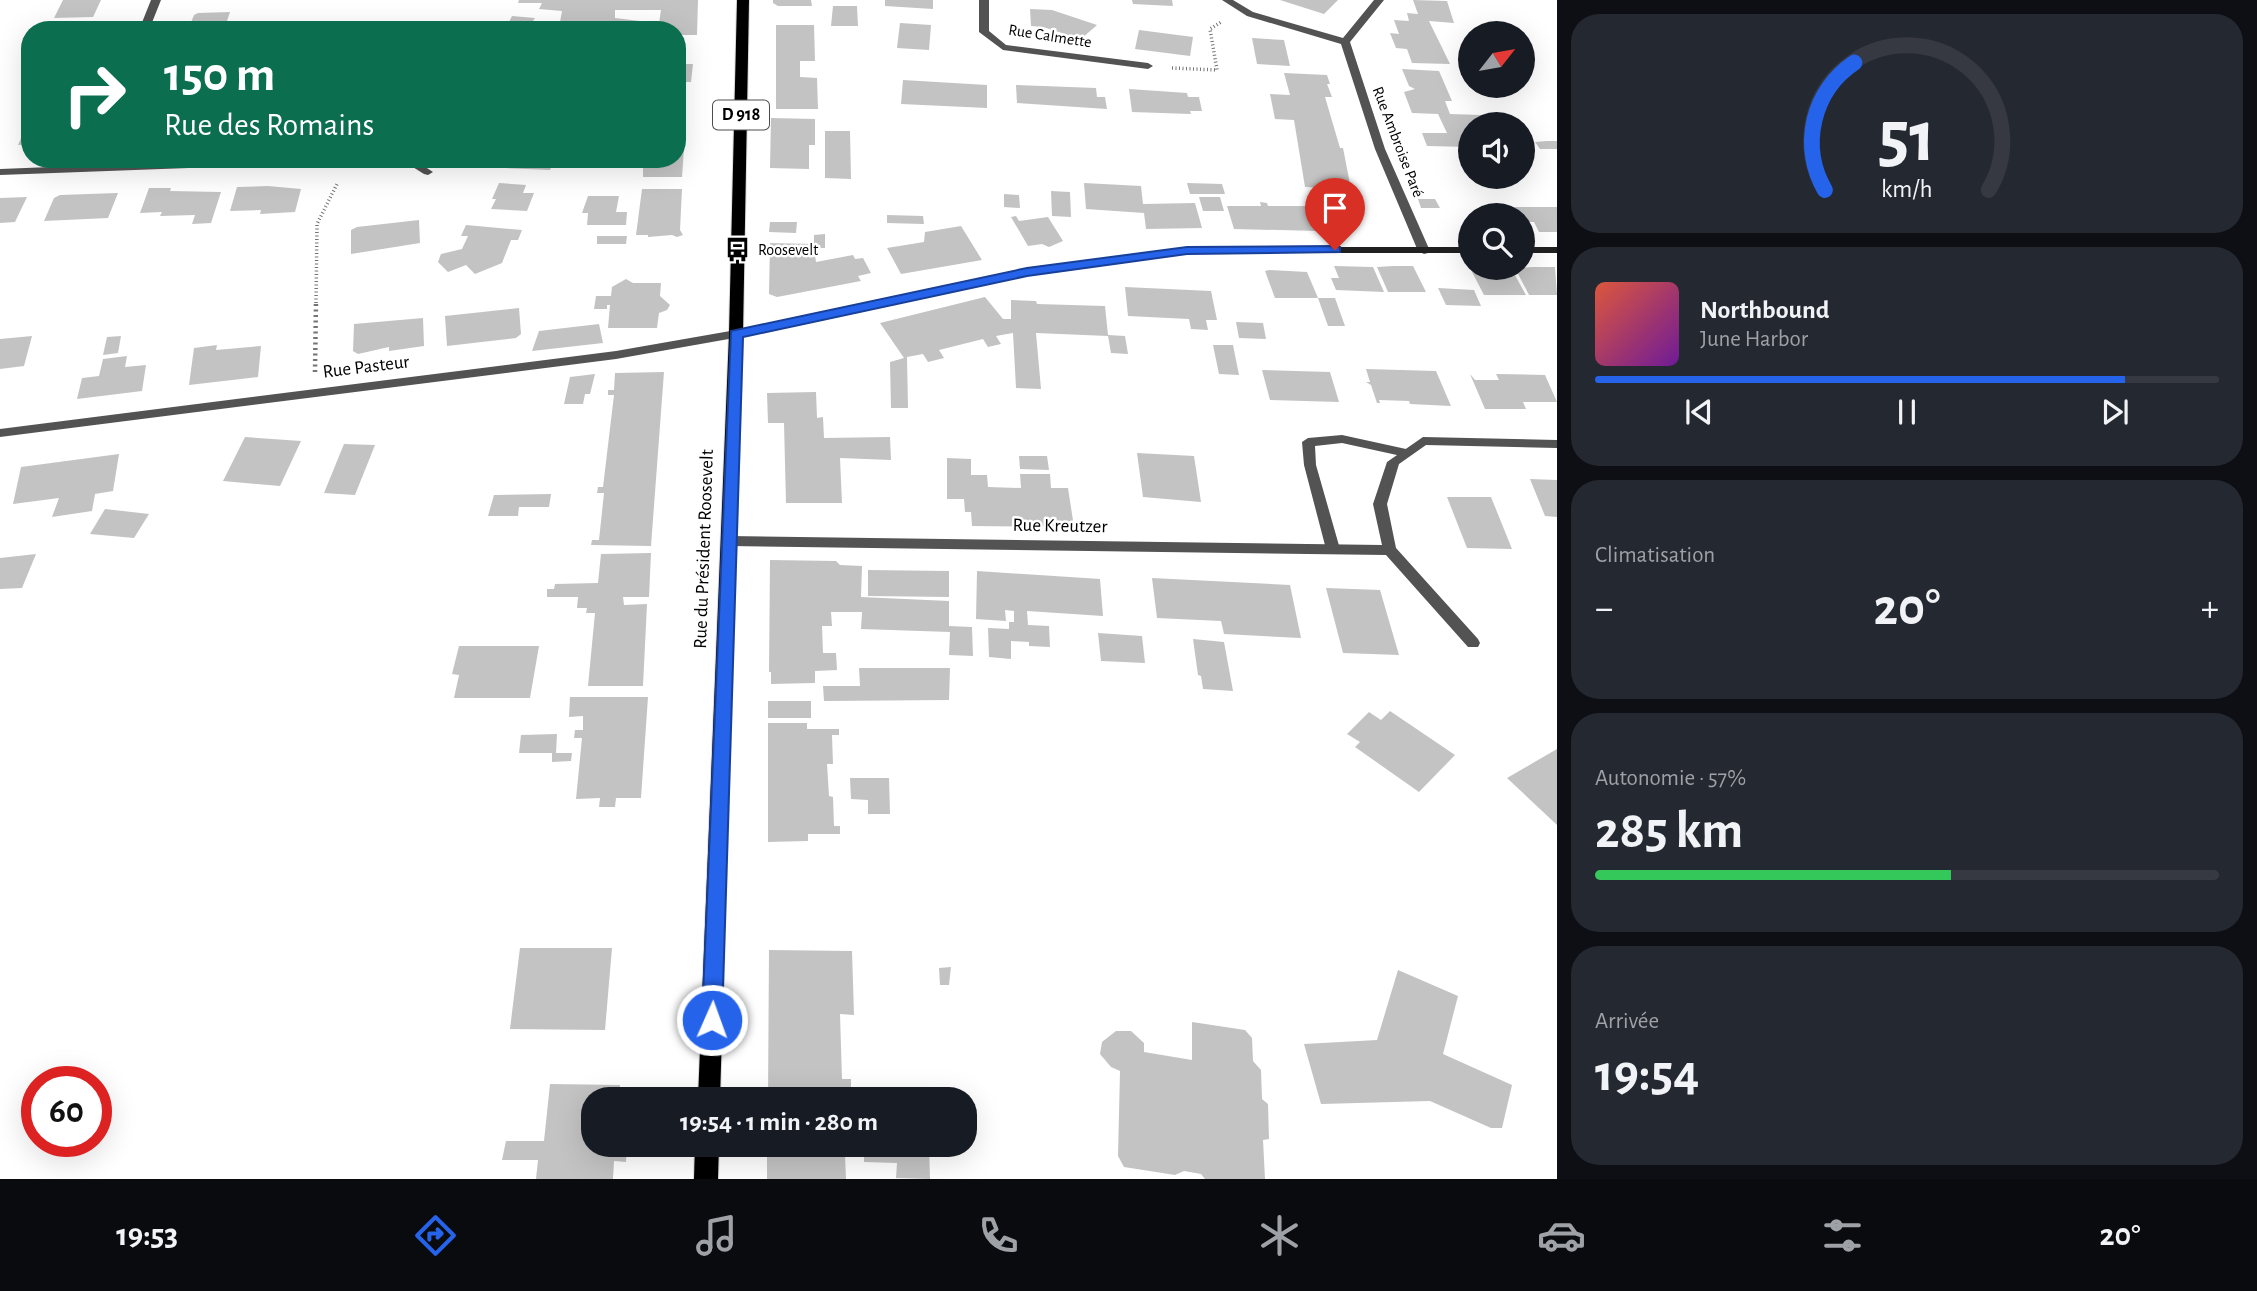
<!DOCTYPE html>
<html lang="fr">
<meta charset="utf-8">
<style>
:root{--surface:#171b24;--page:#242831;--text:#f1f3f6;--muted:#9ea1a6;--line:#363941;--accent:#2563eb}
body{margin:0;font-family:"Alegreya Sans",sans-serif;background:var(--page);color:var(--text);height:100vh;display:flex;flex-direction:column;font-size:26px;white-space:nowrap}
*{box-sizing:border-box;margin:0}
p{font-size:23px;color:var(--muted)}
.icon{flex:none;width:38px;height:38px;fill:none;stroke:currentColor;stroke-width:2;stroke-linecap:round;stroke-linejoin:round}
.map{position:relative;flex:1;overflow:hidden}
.details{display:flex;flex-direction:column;gap:14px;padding:14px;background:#0d0f14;width:700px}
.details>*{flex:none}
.guide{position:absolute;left:21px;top:21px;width:665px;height:147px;border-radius:28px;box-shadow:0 7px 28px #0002;background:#0b6e4f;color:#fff;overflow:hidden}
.needle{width:46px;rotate:59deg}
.controls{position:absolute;left:1458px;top:21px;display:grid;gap:14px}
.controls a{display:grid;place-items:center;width:77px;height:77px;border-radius:50%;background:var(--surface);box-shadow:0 7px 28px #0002;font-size:35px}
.speed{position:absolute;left:21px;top:1066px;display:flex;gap:14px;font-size:35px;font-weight:700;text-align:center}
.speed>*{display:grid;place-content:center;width:91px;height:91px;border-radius:50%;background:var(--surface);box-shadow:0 7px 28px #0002;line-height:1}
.speed .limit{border:10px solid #d22;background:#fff;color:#111}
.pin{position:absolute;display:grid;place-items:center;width:60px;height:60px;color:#fff;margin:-72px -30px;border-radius:50% 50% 50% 0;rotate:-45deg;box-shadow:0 0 7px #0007}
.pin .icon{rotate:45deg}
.me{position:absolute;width:77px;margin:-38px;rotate:2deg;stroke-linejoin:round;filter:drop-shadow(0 0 5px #0008)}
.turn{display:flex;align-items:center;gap:24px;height:147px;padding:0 28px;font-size:32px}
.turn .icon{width:91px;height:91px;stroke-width:2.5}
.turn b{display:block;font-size:49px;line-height:60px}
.big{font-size:52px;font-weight:600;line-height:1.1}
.details .card{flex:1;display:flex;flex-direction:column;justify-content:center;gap:10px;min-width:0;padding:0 24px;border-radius:28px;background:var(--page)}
.details .dial{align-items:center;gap:0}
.dial svg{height:182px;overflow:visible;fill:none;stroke:var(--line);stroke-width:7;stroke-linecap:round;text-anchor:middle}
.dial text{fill:var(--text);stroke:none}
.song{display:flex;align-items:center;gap:21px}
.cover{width:84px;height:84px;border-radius:10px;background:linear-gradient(135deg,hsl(10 70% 55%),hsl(280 70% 35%))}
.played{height:7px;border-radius:4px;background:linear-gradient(90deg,var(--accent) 85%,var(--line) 85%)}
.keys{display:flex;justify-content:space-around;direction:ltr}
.heat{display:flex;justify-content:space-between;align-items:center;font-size:38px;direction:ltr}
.charge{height:10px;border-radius:5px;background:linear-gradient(90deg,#34c759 57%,var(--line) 0)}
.trip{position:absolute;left:581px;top:1087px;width:396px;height:70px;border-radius:28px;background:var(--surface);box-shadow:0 7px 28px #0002;font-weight:600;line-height:70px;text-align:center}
.tabs{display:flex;height:112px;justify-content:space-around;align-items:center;background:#090b0e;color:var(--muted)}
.tabs .icon{width:49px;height:49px}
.tabs .selected{color:var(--accent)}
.tabs b{font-size:32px;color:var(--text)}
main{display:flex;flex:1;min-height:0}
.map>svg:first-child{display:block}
.building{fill:#c3c3c3}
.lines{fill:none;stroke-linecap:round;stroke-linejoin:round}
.primary-casing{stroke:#dbdbdb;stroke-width:2}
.path-far1{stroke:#757575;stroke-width:3.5;stroke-dasharray:1 2.5;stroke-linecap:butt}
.path{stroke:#757575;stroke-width:4.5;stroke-dasharray:2 3.5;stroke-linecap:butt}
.lane{fill:#535353;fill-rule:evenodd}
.street{fill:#535353;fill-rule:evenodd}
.secondary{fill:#202020;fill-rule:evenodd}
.primary{fill:#000;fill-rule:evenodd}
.route{fill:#2563eb;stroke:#184099;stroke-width:2}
.labels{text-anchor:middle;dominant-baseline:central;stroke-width:5;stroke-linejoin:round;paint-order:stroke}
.far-street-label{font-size:16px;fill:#000;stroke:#fff}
.far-poi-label{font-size:16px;fill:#000;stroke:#fff;text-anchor:start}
.shield{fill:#fff;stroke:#4c4c4c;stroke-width:2}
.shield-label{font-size:18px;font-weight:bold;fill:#000}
.street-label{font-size:19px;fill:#000;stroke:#fff}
</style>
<main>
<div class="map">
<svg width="1557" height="1179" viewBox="0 0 1557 1179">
<rect width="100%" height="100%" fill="#fff"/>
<!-- building -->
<g class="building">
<path d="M63,0h38l-8,17 -39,1z"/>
<path d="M519,0h179l-1,35h-20v-5h-19l3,-20h-46v8l25,3 -1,9h-134l7,-14 23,2 -2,3 27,1 2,-11 -23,-2 3,-6h-24z"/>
<path d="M773,0h38l1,6h-34l-5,-3z"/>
<path d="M885,0h48v9l-48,-3z"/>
<path d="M1132,0h40l1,6 -40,-2z"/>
<path d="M1280,0h58l-14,14z"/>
<path d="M1413,0l34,1 7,22 -25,-2 21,43 -38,-1 -5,-14 -11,-1 -6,-15 9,1 -5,-14 15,1 -2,-8 11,1z"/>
<path d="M833,6h24l1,20h-27z"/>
<path d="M1030,9l22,1 45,15 -16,14 -38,-12 -12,-1z"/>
<path d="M230,12l-6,18h-36l6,-15 4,-2z"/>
<path d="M108,22l-4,8h-44l4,-7z"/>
<path d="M900,23l31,2 -2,25 -32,-2z"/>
<path d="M776,25h38l1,36h-15v16l17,1 1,31h-42z"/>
<path d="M1139,30l54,7 -3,19 -55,-7z"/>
<path d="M1252,38l32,2 6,26 -33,-2z"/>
<path d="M677,64h16l-2,18h-14z"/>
<path d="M1402,69l37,2 13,30h-7l5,13 63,2 4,8h-47v23l-43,-1 -5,-13h25l-9,-19 -26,-1 -8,-21 11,-3 -6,-3z"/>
<path d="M1284,73l43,2 3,9h-3l5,13h-7l15,51h3l8,41 -46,-2 -11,-67 -19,-1 -5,-25 20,1z"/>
<path d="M903,80l84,5v23l-86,-4z"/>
<path d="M1016,85l80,3 1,9h8l2,12 -90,-6z"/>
<path d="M1129,89l58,4 1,4h11l3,14h-12l1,3 -59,-2z"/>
<path d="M771,118l44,1v26h-6v24l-39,-1z"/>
<path d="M30,119v25l-12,1z"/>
<path d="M825,131h25l1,48 -26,-1z"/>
<path d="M677,134h8l-3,43h-39v-10h-4v-3h5l1,-5h32z"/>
<path d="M1547,141h10v8h-17l-5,-7z"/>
<path d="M509,159h46l-5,11 -45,-2z"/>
<path d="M499,183l27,2 -3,8h11l-7,18 -36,-2 5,-10h-4z"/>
<path d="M1084,183l57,3 2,18 52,-1 7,25 -56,1 -2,-16 -58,-4z"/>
<path d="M1187,183l35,1 3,10h-35z"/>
<path d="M268,186l33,3 -6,23 -35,2 1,-4 -31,1 7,-24z"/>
<path d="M149,188h22l-1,3 51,1 -10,31 -19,1 3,-9 -35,1 2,-4 -22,1z"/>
<path d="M642,189h40l-2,41 3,5 -6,2 -5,-2 -24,2v-2h-12z"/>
<path d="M1051,191l19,1 1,25 -19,-1z"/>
<path d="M118,193l-10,25 -64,3 10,-23 6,-3z"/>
<path d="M1004,194l15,1 1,13 -16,-1z"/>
<path d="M588,196h31l-3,16h11l-1,13h-39l1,-12h-6z"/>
<path d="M27,197l-12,25 -15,1v-25z"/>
<path d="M1199,197h21l4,14h-21z"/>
<path d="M1311,199h29l5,14h-28z"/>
<path d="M1418,199h17l5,9h-19z"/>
<path d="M1260,202l7,1 1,3h42l9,25 -85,-2 -7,-23h34z"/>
<path d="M1507,207h50v25h-18l-5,-10h-12v-7h-10z"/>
<path d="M887,215l36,1 1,8 -37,-1z"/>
<path d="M1016,216l3,5 29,-4 15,24 -14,6 -7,-3 -14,2 -17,-29z"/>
<path d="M419,220l1,23 -69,11v-24l6,-3z"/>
<path d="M770,222h27l-1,11 -27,-1z"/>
<path d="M466,225l56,5 -4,10h-7l-9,23 -27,11 -9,-9 -18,7 -10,-10 3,-8 21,-5 6,-13h-7z"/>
<path d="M961,226l21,34 -81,14 -14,-26 37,-6 1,-10z"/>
<path d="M825,234v14h-11l2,14 37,-7 2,4 8,-1 8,15 -13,3 3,5 -84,16 -8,-3 1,-51 44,1v-9z"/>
<path d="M597,236h30l-1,8h-29z"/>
<path d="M1334,266l39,1 11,25 -48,-2 -5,-12h8z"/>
<path d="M1393,266h20l13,26h-38l-11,-25z"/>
<path d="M1534,267h21l2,28h-28l-14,-27z"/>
<path d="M1470,268h41l15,27h-42z"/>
<path d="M1269,270l38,2 11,26h-43l-10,-27z"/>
<path d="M626,279l7,4h28l-1,13 10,9 -3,5 -8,3 -2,15h-49l2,-23h-3v4h-13l2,-13h15l1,-9z"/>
<path d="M1125,287l86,4 6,29h-11l2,10 -17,-1 -2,-10 -61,-3z"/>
<path d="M1438,288l36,2 7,16 -35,-1z"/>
<path d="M985,297l18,22h8v-19l25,1 1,3 68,2 3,29 17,1 3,18 -17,-1 -3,-17 -72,-3 5,56 -25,-1 -3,-55 -17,3 5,8 -13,3 -5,-8 -44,11 5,8 -16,4 -5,-8 -16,3 1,51h-17l-1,-46 14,-4 -24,-35z"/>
<path d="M1318,298h17l10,28h-17z"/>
<path d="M519,308l2,26 -5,4 -69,8 -2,-30z"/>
<path d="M423,318l1,28 -35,5v-4l-31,7 -5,-3 1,-27z"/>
<path d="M1236,322l27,1 3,16 -27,-1z"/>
<path d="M599,324l4,19 -71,8 7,-20z"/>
<path d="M32,336l-8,30 -24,3v-30z"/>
<path d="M121,336l-3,17 -15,2 4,-18z"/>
<path d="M217,345l-1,5 45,-4 -3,31 -69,8 5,-37z"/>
<path d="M1213,345h20l6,30 -20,-1z"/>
<path d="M127,356l-2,11 21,-2 -4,26 -65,8 5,-21 17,-2 4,-17z"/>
<path d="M1366,369l70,2 15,35 -41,-2 -1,-3 -30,-1 1,3h-3l-6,-18 -5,-3h4z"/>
<path d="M1262,370l68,2 9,30 -69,-2z"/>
<path d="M664,372l-13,174 -60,-1 1,-5h7l5,-47h-7l1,-6h5l11,-92h-6v-5h6l1,-17z"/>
<path d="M595,374l-5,20h-5l-2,10h-19l6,-27z"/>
<path d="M1470,374l5,6h24l-3,-6 49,1 12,27h-34l3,7h-41z"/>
<path d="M816,392l1,26 6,-1 1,21 66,-1 1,23 -51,-2 2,45h-56l-2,-80h-16l-1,-30z"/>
<path d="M245,437l56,4 -21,45 -57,-5z"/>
<path d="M344,444l31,1 -20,50 -31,-2z"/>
<path d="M1137,453l57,3 7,46 -58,-5z"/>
<path d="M119,454l-6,37 -18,3 -3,17 -40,6 7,-19 -46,6 8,-37z"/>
<path d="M1019,456h28l2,14 -29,-1z"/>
<path d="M947,458l24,1v16h16l1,12 33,1 -1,-14h30l1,14h17l6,39 -102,-1 -1,-14h-6l-1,-13h-17z"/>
<path d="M1530,479l27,1v37l-12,-1z"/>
<path d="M551,494l-2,13h-30l-1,9h-30l6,-21z"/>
<path d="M1447,497h44l21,52 -45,-1z"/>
<path d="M105,509l44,5 -15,24 -44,-4z"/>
<path d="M651,553l-2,44h-26l1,8 23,-1 -4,82h-55l7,-73h-9l1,-5h-10l1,-11h-31v-8h7l1,-5 43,-1 3,-29z"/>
<path d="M36,554l-14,34 -22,1v-31z"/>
<path d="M770,560l66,1 4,4 22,1 -1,31 88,4v25l23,1 1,29 -24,-1 1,-23 -89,-3 1,-17h-31l1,14h-10l1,27h13l1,17 -22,1v12l-44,1v-12h-2z"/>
<path d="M868,570l81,1v26l-81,-1z"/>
<path d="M977,571l123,8 3,37 -76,-5 1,14 21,1 1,21 -21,-1v-4l-18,-1v18l-22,-2 -1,-29 21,1v-7h5v-11l-9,-1 1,11 -30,-2z"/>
<path d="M1152,578l138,7 11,53 -77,-4 -3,-13 -64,-3z"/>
<path d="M1326,588l54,2 19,65 -56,-2z"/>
<path d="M1098,633l44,3 3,27 -44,-2z"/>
<path d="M1193,639l31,3 9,49 -30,-2 -2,-13 -3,-1z"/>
<path d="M459,646h80l-9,52h-76l5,-23 -7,-1z"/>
<path d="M859,668h91l-1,32 -125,1 -1,-15h37z"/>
<path d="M570,697h78l-7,101h-25l-1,9h-16l1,-9 -24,1 6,-61h-8l1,-8h8v-14l-14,1z"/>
<rect x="768" y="701" width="43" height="17"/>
<path d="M1390,711l65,44 -36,37 -64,-45 5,-5 -13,-8 22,-22 12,8z"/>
<path d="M768,723h39v6h32v6h-7l1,29h-6l2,32 4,1 1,29h6v8h-32v7l-40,1z"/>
<path d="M557,734l-1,19h16l-1,8 -19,1v-9h-33l2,-18z"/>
<path d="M1557,749v76l-50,-47z"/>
<path d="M850,778h39l1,36h-22v-14l-17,-1z"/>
<path d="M520,948h92l-7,82 -95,-1z"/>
<path d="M769,950l83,1 2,64 -14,-1 2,65h9v14h-8l1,6h-76z"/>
<path d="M951,967l-2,18h-9l-1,-17z"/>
<path d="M1398,970l60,26 -15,58 69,31 -10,43h-11l-61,-27 -109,3 -17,-60 73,-4z"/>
<path d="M1192,1022l53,8 7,8 1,23 8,9 1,29 6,5 1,35 -6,1 2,39h-60l-4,-5 -17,-3 -9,4 -51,-8 -6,-11 2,-85 -9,-4 -11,-13 2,-12 14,-11h15l13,12v9l48,8z"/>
<path d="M550,1084l70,1 -1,14h-26v45h34l-1,18 -12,-1 -1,18h-77l2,-19h-36l4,-19h38z"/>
<path d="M767,1144h162l1,35 -34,-1 1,-15 -33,-1v-8l-19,1 1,24h-79z"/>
</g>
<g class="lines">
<defs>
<g id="primary">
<path d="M737,0h12l-6,334 -23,765h-22l31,-765z"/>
<path d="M695,1144h24l-1,35h-24z"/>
</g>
</defs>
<!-- primary casing -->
<use href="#primary" class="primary-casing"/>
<!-- path-far1 -->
<g class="path-far1">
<path d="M1172,68l45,2 -7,-41 11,-7"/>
<path d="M316,303l1,-79 21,-42"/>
</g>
<!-- path -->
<path class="path" d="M315,372l1,-71"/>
<!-- lane -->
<path class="lane" d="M1342,435l64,14 6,4 -6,4 -64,-14 -27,3 1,19 24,84 -7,5 -7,-5 -22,-84 -2,-23 6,-4z"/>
<!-- street -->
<g class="street">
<path d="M151,0h10l-12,30h-10z"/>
<path d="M979,0h10v31l17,14 142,18 5,3 -5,3 -145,-19 -24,-18z"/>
<path d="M1222,0h11l20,12 90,26 31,-38h10l-34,42 35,107 45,102 -2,2 -4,1 -6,-3 -43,-102 -34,-105 -94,-28z"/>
<path d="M259,159h96l-5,3 -350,13v-6z"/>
<path d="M400,159h13l20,13 -5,3 -4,-1z"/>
<path d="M736,330l4,1v6l-124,22 -616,78v-8l616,-78z"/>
<path d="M1423,437l134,3v8l-131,-3 -27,19 -12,40 9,44 82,91 2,4 -2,4h-10l-82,-92 -657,-9 -7,-5 7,-5 653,9 -9,-41 14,-42z"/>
</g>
<!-- secondary -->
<g class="secondary">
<path d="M1187,247h283v6h-283l-160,22 -291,63 -6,-4 6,-4 291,-61z"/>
<rect x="1522" y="247" width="35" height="6"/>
</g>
<!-- primary -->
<use href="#primary" class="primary"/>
</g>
<!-- route -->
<path class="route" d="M1335,246l5,1v5l-153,2 -160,22 -284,61 -21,683 -3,6 -7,3 -7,-3 -3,-6 29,-689 296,-63 160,-21z"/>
<!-- icons -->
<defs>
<symbol id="bus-bare" viewBox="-9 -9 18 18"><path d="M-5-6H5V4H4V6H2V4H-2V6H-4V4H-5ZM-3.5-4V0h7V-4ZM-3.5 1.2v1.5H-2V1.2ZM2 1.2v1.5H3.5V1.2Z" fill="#000" stroke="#fff" stroke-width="2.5" paint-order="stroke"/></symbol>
</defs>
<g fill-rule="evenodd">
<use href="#bus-bare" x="720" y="232" width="35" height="35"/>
</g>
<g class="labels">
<!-- far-street labels -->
<g class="far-street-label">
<text transform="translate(1050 36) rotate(9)">Rue Calmette</text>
<text transform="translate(1398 142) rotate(69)">Rue Ambroise Paré</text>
</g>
<!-- far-poi labels -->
<g class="far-poi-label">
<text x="758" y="250">Roosevelt</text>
</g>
<!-- shield labels -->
<rect class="shield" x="713" y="100.5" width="56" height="29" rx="5"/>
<g class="shield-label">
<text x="741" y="115">D 918</text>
</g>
<!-- street labels -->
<g class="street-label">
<text transform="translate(366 367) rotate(-7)">Rue Pasteur</text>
<text transform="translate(1060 526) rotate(1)">Rue Kreutzer</text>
<text transform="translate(704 549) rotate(-88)">Rue du Président Roosevelt</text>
</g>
</g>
</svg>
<div class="controls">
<a><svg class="needle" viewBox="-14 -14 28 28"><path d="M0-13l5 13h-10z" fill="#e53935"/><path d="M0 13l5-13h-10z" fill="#9ea1a6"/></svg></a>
<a><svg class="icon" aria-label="sound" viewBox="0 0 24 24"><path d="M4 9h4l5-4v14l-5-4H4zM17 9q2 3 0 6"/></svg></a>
<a><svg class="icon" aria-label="search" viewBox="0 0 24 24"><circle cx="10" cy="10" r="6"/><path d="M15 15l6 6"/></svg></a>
</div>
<div class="speed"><div class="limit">60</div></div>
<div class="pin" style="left:1335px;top:250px;background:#d93025"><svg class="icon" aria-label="arrive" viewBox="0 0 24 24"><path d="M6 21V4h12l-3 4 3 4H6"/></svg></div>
<svg class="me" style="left:712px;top:1020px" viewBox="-20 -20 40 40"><circle r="17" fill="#2563eb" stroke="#fff" stroke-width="3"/><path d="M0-11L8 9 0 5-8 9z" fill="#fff"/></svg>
<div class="trip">19:54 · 1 min · 280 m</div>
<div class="guide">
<div class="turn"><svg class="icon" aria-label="right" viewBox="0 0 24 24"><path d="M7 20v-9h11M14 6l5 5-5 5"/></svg><div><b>150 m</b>Rue des Romains</div></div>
</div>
</div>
<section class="details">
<div class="card dial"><svg viewBox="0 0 100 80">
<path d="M14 69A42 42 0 1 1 86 69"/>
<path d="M14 69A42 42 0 0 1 27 13" stroke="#2563eb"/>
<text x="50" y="56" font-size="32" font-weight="700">51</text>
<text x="50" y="72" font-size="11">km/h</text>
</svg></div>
<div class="card">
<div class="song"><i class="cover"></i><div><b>Northbound</b><p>June Harbor</p></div></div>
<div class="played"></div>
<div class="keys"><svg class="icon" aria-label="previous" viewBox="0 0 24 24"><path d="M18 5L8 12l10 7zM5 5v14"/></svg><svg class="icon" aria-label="pause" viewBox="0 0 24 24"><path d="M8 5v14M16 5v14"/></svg><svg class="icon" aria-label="next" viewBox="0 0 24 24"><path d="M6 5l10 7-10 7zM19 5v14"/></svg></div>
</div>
<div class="card"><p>Climatisation</p>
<div class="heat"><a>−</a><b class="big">20°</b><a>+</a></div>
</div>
<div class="card"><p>Autonomie · 57%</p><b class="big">285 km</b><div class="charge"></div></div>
<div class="card"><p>Arrivée</p><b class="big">19:54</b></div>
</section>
</main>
<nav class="tabs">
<b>19:53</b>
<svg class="icon selected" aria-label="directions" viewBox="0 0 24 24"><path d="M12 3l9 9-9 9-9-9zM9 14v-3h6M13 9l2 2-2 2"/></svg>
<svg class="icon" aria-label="music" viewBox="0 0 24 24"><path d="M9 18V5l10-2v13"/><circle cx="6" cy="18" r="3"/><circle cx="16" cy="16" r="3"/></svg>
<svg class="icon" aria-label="phone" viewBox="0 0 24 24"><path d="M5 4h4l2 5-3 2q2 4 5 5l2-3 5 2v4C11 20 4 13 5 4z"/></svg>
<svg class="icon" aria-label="climate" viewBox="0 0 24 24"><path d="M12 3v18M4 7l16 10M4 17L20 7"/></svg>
<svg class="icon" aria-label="car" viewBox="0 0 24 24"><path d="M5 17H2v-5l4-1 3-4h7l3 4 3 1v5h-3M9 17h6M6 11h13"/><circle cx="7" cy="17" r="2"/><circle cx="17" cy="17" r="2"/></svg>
<svg class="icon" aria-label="filters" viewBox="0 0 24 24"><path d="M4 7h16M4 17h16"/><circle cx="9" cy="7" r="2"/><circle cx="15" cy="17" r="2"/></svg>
<b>20°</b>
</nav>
